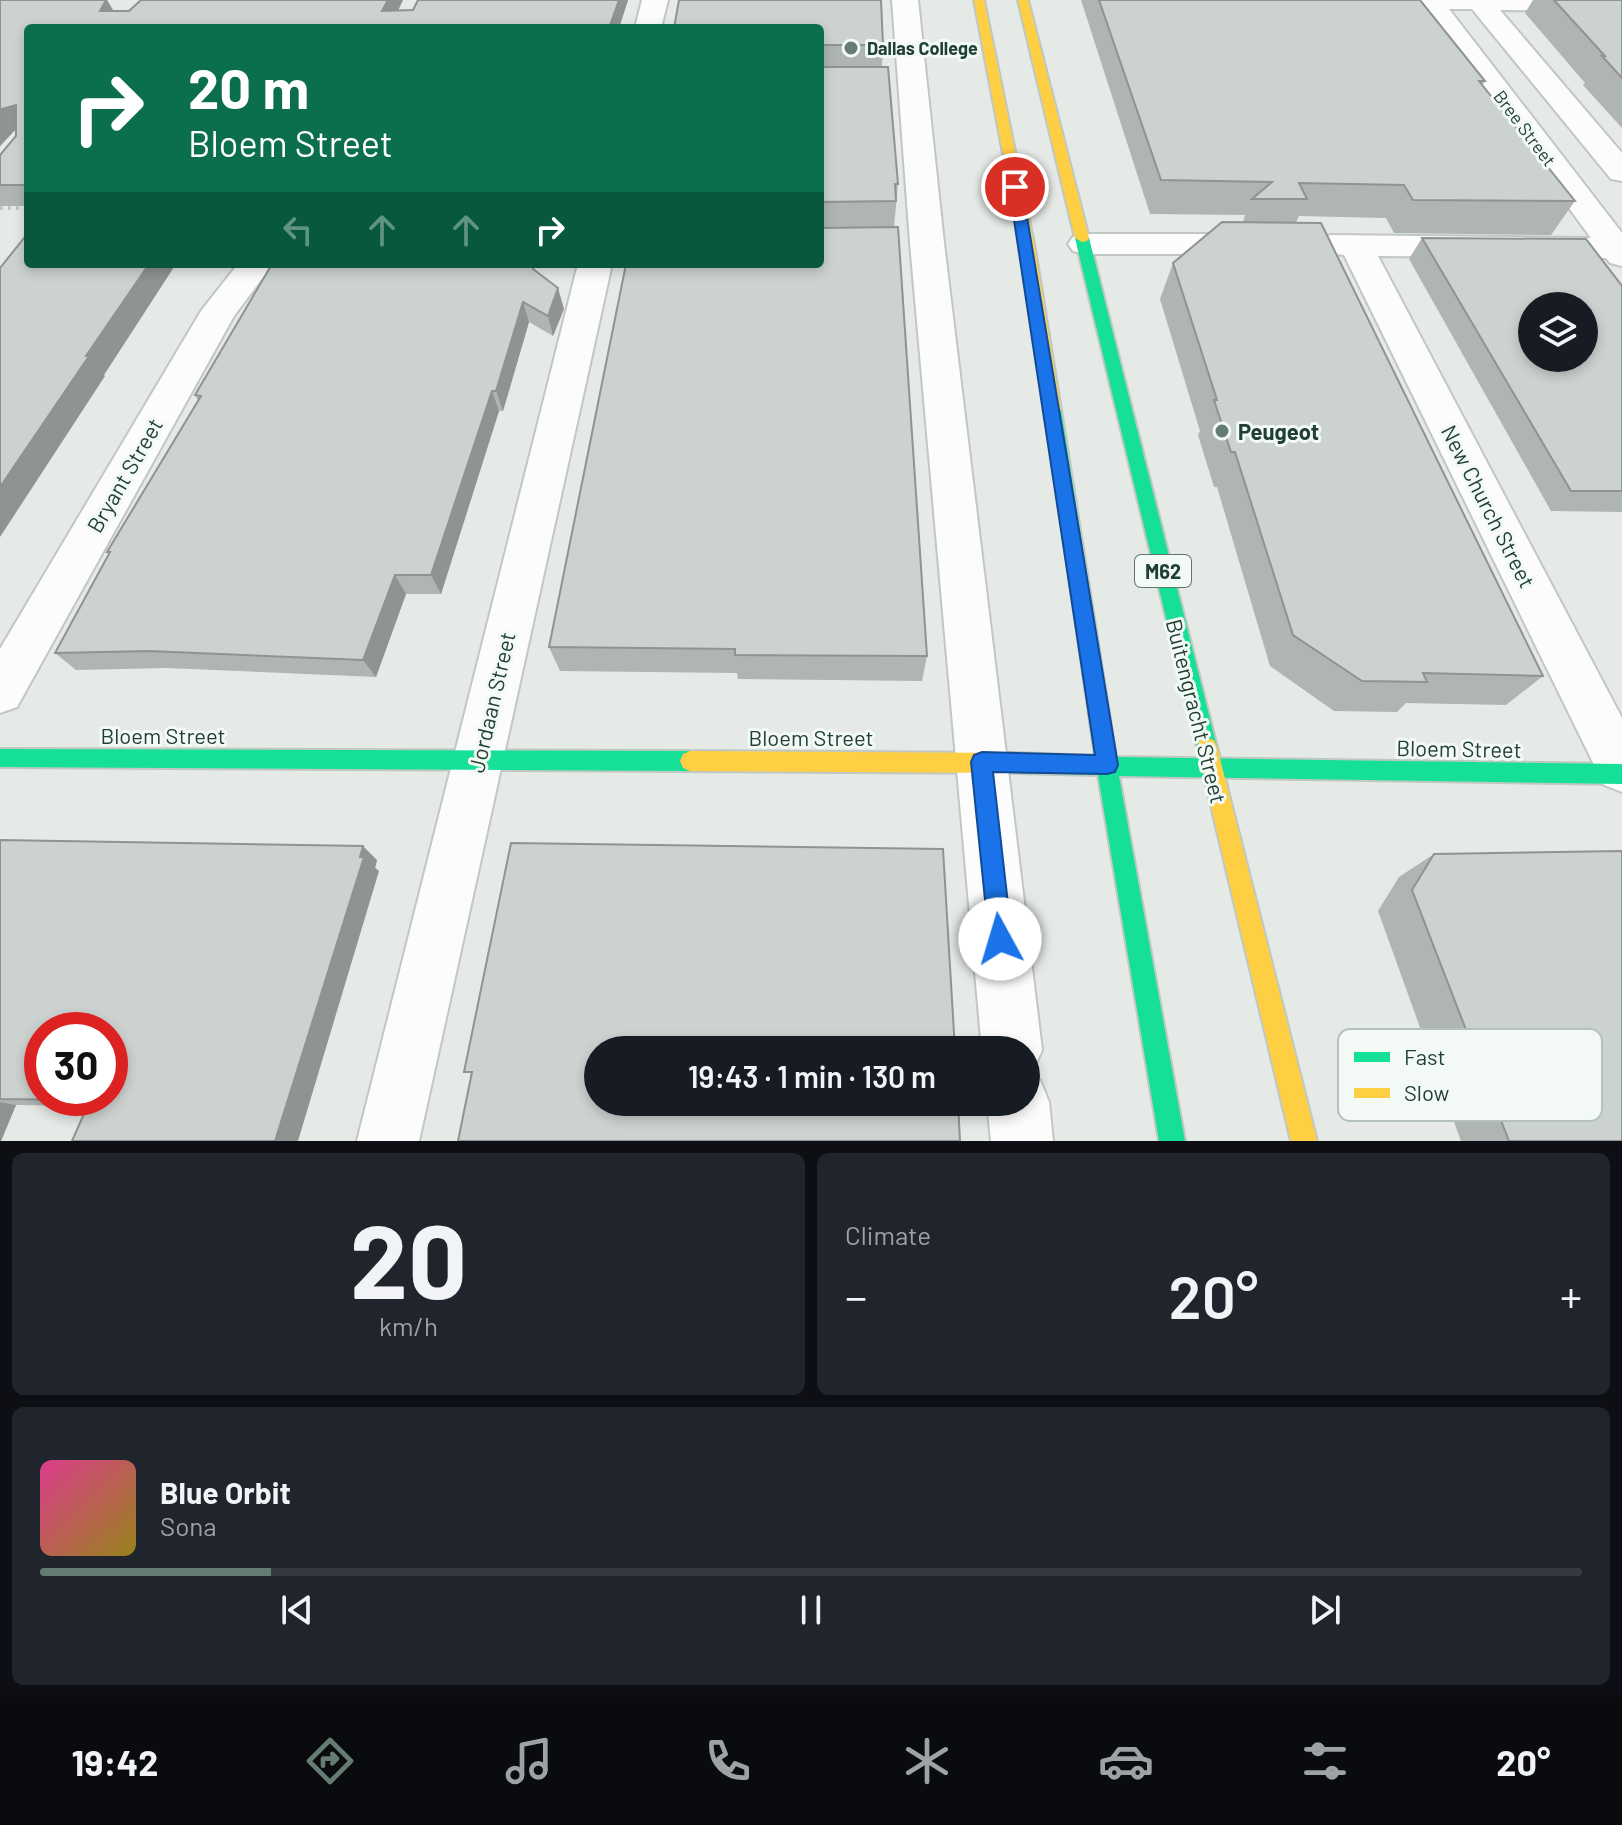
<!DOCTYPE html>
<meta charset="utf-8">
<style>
:root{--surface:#171b24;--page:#20242c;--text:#f1f3f6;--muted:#9ea1a6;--line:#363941;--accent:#657c73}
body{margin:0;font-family:Barlow,sans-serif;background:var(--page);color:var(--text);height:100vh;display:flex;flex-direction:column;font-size:30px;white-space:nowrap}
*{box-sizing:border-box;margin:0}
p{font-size:26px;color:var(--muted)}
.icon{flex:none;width:44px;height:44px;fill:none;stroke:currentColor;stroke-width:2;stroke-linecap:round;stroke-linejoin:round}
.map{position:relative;height:1141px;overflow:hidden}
.sheet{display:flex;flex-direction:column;gap:12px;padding:12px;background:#0d0f14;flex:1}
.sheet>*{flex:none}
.banner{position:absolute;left:24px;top:24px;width:800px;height:244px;border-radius:8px;box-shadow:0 4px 12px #0003;background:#0b6e4f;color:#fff;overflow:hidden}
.fabs{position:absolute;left:1518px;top:292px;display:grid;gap:16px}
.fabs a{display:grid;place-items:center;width:80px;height:80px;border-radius:50%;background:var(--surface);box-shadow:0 4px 12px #0003;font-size:40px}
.speed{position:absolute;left:24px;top:1012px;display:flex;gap:16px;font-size:40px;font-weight:700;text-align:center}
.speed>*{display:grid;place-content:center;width:104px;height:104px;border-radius:50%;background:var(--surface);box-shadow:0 4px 12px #0003;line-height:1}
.speed .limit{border:12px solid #d22;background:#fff;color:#111}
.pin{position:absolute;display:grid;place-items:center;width:68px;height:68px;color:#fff;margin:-34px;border:4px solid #fff;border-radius:50%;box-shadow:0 2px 8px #0007}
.me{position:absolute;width:88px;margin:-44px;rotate:354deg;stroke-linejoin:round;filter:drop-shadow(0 0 6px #0008)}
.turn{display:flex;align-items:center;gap:28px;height:168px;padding:0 32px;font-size:36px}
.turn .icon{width:104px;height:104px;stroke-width:2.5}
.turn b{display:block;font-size:56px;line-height:68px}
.lanes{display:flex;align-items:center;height:76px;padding:0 32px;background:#0003;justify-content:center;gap:40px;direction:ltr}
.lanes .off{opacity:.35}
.big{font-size:60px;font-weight:600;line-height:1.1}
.sheet .card{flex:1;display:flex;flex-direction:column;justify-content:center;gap:12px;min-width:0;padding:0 28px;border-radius:12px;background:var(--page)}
.sheet .dial{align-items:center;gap:0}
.dial b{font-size:104px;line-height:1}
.song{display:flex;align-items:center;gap:24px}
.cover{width:96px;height:96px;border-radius:12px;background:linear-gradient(135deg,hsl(330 70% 55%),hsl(50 70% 35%))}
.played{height:8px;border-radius:4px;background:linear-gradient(90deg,var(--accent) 15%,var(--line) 15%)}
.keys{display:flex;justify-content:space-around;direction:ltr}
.heat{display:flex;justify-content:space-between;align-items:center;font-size:44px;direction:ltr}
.sheet .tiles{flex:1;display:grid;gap:12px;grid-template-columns:1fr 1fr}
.card:last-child{grid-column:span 2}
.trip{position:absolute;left:584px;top:1036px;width:456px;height:80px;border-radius:40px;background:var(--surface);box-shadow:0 4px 12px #0003;font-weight:600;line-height:80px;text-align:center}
.tabs{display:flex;height:128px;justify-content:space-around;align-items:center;background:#090b0e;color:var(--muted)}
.tabs .icon{width:56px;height:56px}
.tabs .current{color:var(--accent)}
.tabs b{font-size:36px;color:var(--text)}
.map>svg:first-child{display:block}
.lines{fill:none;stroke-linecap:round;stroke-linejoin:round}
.street-casing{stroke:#c2c7c4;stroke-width:4}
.fast-casing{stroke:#c0c8c4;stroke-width:4}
.slow-casing{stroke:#c0c8c4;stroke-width:4}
.path{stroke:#c1cac5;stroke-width:4;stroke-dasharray:3 5;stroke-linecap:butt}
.street{fill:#fbfcfb;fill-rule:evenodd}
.fast{fill:#16e098;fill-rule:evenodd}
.slow{fill:#ffcf43;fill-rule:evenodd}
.wall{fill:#afb5b2}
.shaded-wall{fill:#8f9391}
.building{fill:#ccd2cf;stroke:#8f9391;stroke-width:2;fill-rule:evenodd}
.route{fill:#1a73e8;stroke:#114b97;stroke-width:2}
.poi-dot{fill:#657c73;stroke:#f3f9f5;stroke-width:3}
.labels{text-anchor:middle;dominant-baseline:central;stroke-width:6;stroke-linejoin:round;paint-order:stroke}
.far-poi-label{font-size:18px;font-weight:bold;fill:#204034;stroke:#f3f9f5;text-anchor:start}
.far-street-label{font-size:18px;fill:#204034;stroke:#f3f9f5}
.shield{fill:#f3f9f5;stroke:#5f786e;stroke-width:2}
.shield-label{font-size:20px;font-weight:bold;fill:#204034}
.poi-label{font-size:22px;font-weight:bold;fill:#204034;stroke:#f3f9f5;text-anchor:start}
.street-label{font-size:22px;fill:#204034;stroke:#f3f9f5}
.key{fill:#f3f9f5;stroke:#b4c2bb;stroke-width:2}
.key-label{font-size:22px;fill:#204034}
</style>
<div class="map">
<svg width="1622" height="1141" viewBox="0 0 1622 1141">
<rect width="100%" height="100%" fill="#e5eae7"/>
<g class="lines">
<defs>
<g id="street">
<path d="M642,0h26l-7,28h-26z"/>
<path d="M892,0h26l26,243 98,807 -9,21 -7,3v-24h-44l-72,-807z"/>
<path d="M1622,0v11l-122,-1 122,143v28l-11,-2 -139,-170h-23l173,224v33l-12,-3 -4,-5 -228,-2 244,462v74l-18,-7 -260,-530 -25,-3 -5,-7 5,-7 12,-3 260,3 -168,-229h-60l-9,-3 -3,-6z"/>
<path d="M1085,234h170l12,3 5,7 -5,7 -12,3h-170l-12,-3 -5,-7 5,-7z"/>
<path d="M238,264h35l-39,52 -217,391 -17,6v-64l201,-338z"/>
<path d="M578,264h34l-193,877h-62z"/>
<path d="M1026,1074l14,6 9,22 4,39h-62l-4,-39h39z"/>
</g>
<g id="fast">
<path d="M1082,234l7,4 128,509 -3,7 -7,2 -7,-2 -3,-7 -122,-509z"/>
<path d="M1053,404l8,6 55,347 506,7v20l-503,-8 66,365h-26l-61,-366 -84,-2 -7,-3 -3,-7 3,-7 7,-3 81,3 -50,-346z"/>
<path d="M0,749l690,2 7,3 3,7 -3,7 -7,3 -690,-4z"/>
</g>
<g id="slow">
<path d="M974,0h10l51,249 26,161 -8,6 -8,-6 -24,-161z"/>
<path d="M1018,0h10l61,238 -2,3 -5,1 -7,-4z"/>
<path d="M1207,738l7,2 3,7 100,394h-26l-94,-394 3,-7z"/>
<path d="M690,751l324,2 7,3 3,7 -3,7 -7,3 -324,-2 -7,-3 -3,-7 3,-7z"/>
</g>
</defs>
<!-- street casing -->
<use href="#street" class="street-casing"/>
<!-- fast casing -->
<use href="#fast" class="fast-casing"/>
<!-- slow casing -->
<use href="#slow" class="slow-casing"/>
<!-- path -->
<path class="path" d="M0,208h28"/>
<!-- street -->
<use href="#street" class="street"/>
<!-- fast -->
<use href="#fast" class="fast"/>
<!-- slow -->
<use href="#slow" class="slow"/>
</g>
<!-- wall -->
<g class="wall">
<path d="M0,0h107l7,11 284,-1 230,-10 -9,28h-591v178h-28v-51l16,-19v-7l-16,17z"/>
<path d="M1081,0h339l65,81 -3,5 93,115 -24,34 -157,-2 -8,-15 -87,-2 -3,6 247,454 -37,29 -100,-2 -9,9 -63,-1 -64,-45 -53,-179h-3l-16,-52 2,-4 -40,-132 13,-36 70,-41 2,-7 -95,-1z"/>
<path d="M1533,0h89v128l-39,-43 2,-2 -60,-70z"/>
<path d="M820,28l63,17 -1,22 16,117 -4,43 33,429 -5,25 -184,-2 -1,-6 -177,-2 -11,-24 271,-383z"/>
<path d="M1422,238l200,48v226l-71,-1 -142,-252z"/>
<path d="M537,271l27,38 -11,27 -24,-14 -26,89h-4l-58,183h-35l-30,83 -209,-9 -91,2 -21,-17 54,-98 -2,-3 91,-152 -3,-5z"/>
<path d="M0,840l377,20 -2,8 4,3 -291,235 -72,-1 -15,36h-1z"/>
<path d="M1434,854l188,287h-161l-83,-230 21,-34z"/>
</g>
<!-- shaded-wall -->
<g class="shaded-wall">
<path d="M106,0h1l10,18 -17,-7z"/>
<path d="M388,0h15l-13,28 -8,-17z"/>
<path d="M619,0h9l-9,28h-10z"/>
<path d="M16,105v24l-16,17v-36l2,-1z"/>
<path d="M149,264h27l-72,111 1,1 -105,161v-50l86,-131z"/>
<path d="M558,288l6,21 -11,27 -5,-20z"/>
<path d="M523,302l6,20 -26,89 -7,-20z"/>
<path d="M492,391l7,20 -58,183 -10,-19z"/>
<path d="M395,575l11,19 -30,83 -13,-17z"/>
<path d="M363,846l14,14 -2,8 4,3 -81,270h-23z"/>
<path d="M0,1102l16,3 -15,36h-1z"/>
</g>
<!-- building -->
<g class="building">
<path d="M0,0h106l-6,11h29l12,-11h247l-6,11 31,-1 5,-10h201l-10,28h-581v157h-28v-30l16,-19v-31l-14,4 -2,1z"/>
<path d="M679,0h202l2,45h-63v-17h-146z"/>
<path d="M1099,0h321l65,81h-6l96,120 -162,-1 -9,-15 -105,-2 8,16h-55l20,-17 -111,-2z"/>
<path d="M1554,0h68v78l-20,-22h3z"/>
<path d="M820,67h68l10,117h-3l1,17 -76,1z"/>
<path d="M1222,222l99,1 222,453 -120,-3 4,9 -65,-1 -69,-46 -58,-183h-4l-17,-52h3l-44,-137z"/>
<path d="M898,227l29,429 -192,-1v-6l-186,-2 77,-383h194v-36z"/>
<path d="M28,233v31h121l-63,92h3l-89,131v-219z"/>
<path d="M1422,238l164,1 36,47v205h-51zM1532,306h52v52h-52z"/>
<path d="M272,264h263l-2,5 25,19 -10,28 -25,-14 -27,89h-4l-61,184h-36l-32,85 -214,-9 -94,2 55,-101h-3l94,-156 -6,-1z"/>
<path d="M0,840l363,6 -3,11h4l-89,284h-203l18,-41 -90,-1zM42,1030h68v68h-68z"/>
<path d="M511,843l432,6 12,201h-357v52h360l2,39h-502l14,-69h-8z"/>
<path d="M1622,851v290h-113l-97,-251 22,-36z"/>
</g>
<!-- route -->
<path class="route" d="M1015,183l7,4 96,578 -3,7 -8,2 -114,-2 19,167 -3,8 -9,4 -8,-4 -3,-8 -18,-177 3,-7 8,-3 113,3 -86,-568z"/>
<!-- markers -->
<g class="poi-dot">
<circle cx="851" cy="48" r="8"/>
<circle cx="1222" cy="431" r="8"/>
</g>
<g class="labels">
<!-- far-poi labels -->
<g class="far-poi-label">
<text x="867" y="48">Dallas College</text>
</g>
<!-- far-street labels -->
<g class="far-street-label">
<text transform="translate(1525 128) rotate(53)">Bree Street</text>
</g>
<!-- shield labels -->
<rect class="shield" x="1135" y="555" width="56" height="32" rx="6"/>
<g class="shield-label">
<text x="1163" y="571">M62</text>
</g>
<!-- poi labels -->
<g class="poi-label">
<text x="1238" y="431">Peugeot</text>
</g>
<!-- street labels -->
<g class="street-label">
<text transform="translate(124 475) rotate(-60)">Bryant Street</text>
<text transform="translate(1489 506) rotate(63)">New Church Street</text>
<text transform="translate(491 702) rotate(-77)">Jordaan Street</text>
<text transform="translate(1197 711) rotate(76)">Buitengracht Street</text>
<text x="163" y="735">Bloem Street</text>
<text x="811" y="737">Bloem Street</text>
<text transform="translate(1459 748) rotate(1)">Bloem Street</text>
</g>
</g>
<!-- legend -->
<rect x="1338" y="1029" width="264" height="92" rx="12" class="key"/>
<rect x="1354" y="1052" width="36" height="10" fill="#16e098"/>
<rect x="1354" y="1088" width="36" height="10" fill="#ffcf43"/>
<g class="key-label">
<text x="1404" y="1065">Fast</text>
<text x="1404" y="1101">Slow</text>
</g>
</svg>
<div class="fabs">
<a><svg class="icon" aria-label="layers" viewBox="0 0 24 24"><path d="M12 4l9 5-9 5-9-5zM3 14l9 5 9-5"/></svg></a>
</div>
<div class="speed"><div class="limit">30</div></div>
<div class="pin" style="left:1015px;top:187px;background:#d93025"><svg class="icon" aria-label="arrive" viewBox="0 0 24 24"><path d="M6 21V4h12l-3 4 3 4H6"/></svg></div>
<svg class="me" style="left:1000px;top:939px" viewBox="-20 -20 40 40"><circle r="19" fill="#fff"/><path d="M0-13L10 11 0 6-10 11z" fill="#1a73e8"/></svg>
<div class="trip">19:43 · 1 min · 130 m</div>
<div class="banner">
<div class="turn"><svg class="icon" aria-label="right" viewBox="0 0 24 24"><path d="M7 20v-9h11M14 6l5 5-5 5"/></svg><div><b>20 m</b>Bloem Street</div></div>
<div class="lanes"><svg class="icon off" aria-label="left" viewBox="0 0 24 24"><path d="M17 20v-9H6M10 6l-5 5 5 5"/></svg><svg class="icon off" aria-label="ahead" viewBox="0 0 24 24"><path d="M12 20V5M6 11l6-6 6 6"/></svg><svg class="icon off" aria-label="ahead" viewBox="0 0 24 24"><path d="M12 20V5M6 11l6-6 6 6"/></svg><svg class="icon" aria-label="right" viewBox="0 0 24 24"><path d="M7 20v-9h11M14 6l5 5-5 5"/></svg></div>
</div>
</div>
<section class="sheet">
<div class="tiles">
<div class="card dial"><b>20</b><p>km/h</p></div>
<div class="card"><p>Climate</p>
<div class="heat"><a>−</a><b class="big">20°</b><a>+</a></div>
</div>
<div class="card">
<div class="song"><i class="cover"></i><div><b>Blue Orbit</b><p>Sona</p></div></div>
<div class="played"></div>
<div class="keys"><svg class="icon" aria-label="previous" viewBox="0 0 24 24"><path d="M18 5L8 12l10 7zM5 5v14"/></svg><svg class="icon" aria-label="pause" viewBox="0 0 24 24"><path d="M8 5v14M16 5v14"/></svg><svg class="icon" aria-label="next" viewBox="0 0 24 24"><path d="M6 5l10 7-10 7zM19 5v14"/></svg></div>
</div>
</div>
</section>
<nav class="tabs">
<b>19:42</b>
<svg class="icon current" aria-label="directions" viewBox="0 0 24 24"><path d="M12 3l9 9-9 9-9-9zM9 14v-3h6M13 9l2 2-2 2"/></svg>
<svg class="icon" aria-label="music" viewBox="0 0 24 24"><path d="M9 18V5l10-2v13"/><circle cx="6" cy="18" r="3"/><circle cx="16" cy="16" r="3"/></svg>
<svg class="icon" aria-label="phone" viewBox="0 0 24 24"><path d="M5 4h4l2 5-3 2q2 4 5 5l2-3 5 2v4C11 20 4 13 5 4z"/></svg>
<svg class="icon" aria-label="climate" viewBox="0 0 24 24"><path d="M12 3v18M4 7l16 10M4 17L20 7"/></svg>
<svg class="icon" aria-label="car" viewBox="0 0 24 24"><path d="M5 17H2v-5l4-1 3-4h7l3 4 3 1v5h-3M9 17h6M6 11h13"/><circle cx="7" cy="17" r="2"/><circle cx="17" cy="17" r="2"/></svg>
<svg class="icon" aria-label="filters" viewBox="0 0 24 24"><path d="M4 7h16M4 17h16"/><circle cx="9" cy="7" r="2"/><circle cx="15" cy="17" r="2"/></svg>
<b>20°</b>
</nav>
